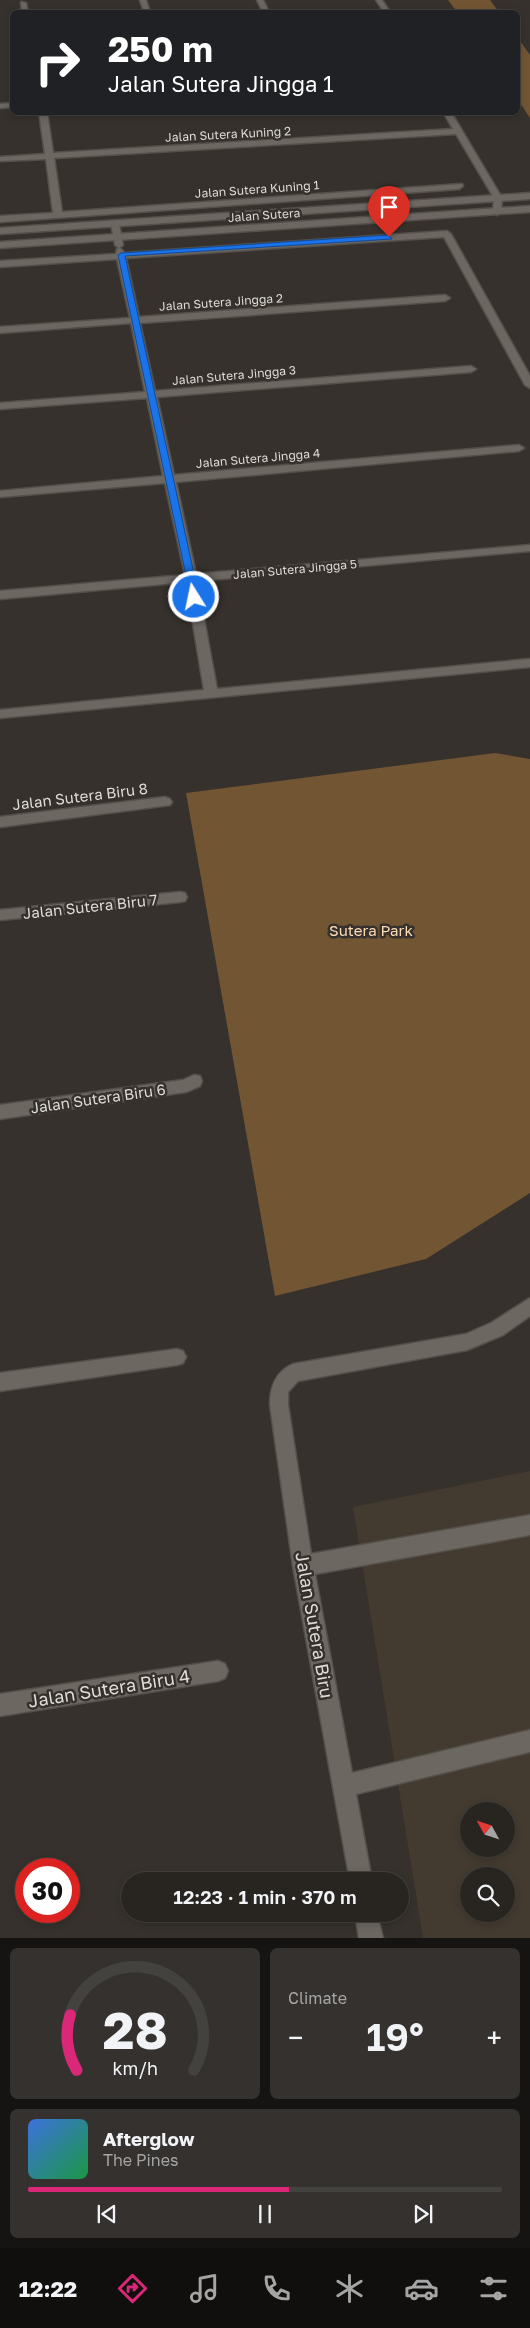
<!DOCTYPE html>
<meta charset="utf-8">
<style>
:root{--surface:#282521;--page:#34312e;--text:#f1f3f6;--muted:#a5a5a5;--line:#44423f;--accent:#db2777}
body{margin:0;font-family:"Golos Text",sans-serif;background:var(--page);color:var(--text);height:100vh;display:flex;flex-direction:column;font-size:19px;white-space:nowrap}
*{box-sizing:border-box;margin:0}
p{font-size:16px;color:var(--muted)}
.icon{flex:none;width:28px;height:28px;fill:none;stroke:currentColor;stroke-width:2;stroke-linecap:round;stroke-linejoin:round}
.map{position:relative;height:1938px;overflow:hidden}
.panel{display:flex;flex-direction:column;gap:10px;padding:10px;background:#161412;flex:1}
.panel>*{flex:none}
.banner{position:absolute;left:10px;top:10px;width:510px;height:105px;border-radius:8px;box-shadow:0 2px 8px #0003,0 0 0 1px var(--line);background:#202124;color:#fff;overflow:hidden}
.needle{width:32px;rotate:310deg}
.buttons{position:absolute;left:460px;top:1802px;display:grid;gap:10px}
.buttons a{display:grid;place-items:center;width:55px;height:55px;border-radius:50%;background:var(--surface);box-shadow:0 2px 8px #0003,0 0 0 1px var(--line);font-size:25px}
.speed{position:absolute;left:15px;top:1858px;display:flex;gap:10px;font-size:25px;font-weight:700;text-align:center}
.speed>*{display:grid;place-content:center;width:65px;height:65px;border-radius:50%;background:var(--surface);box-shadow:0 2px 8px #0003,0 0 0 1px var(--line);line-height:1}
.speed .limit{border:8px solid #d22;background:#fff;color:#111}
.pin{position:absolute;display:grid;place-items:center;width:42px;height:42px;color:#fff;margin:-51px -21px;border-radius:50% 50% 50% 0;rotate:-45deg;box-shadow:0 0 5px #0007}
.pin .icon{rotate:45deg}
.me{position:absolute;width:55px;margin:-28px;rotate:350deg;stroke-linejoin:round;filter:drop-shadow(0 0 4px #0008)}
.turn{display:flex;align-items:center;gap:18px;height:105px;padding:0 15px;font-size:22px}
.turn .icon{width:65px;height:65px;stroke-width:2.5}
.turn b{display:block;font-size:35px;line-height:42px}
.big{font-size:38px;font-weight:600;line-height:1.1}
.panel .widget{flex:1;display:flex;flex-direction:column;justify-content:center;gap:8px;min-width:0;padding:0 18px;border-radius:8px;background:var(--page)}
.panel .dial{align-items:center;gap:0}
.dial svg{height:130px;overflow:visible;fill:none;stroke:var(--line);stroke-width:7;stroke-linecap:round;text-anchor:middle}
.dial text{fill:var(--text);stroke:none}
.song{display:flex;align-items:center;gap:15px}
.cover{width:60px;height:60px;border-radius:8px;background:linear-gradient(135deg,hsl(220 70% 55%),hsl(140 70% 35%))}
.played{height:5px;border-radius:2px;background:linear-gradient(90deg,var(--accent) 55%,var(--line) 55%)}
.keys{display:flex;justify-content:space-around;direction:ltr}
.heat{display:flex;justify-content:space-between;align-items:center;font-size:28px;direction:ltr}
.panel .tiles{flex:1;display:grid;gap:10px;grid-template-columns:1fr 1fr}
.widget:last-child{grid-column:span 2}
.trip{position:absolute;left:121px;top:1872px;width:288px;height:50px;border-radius:25px;background:var(--surface);box-shadow:0 2px 8px #0003,0 0 0 1px var(--line);font-weight:600;line-height:50px;text-align:center}
.tabs{display:flex;height:80px;justify-content:space-around;align-items:center;background:#100f0d;color:var(--muted)}
.tabs .icon{width:35px;height:35px}
.tabs .current{color:var(--accent)}
.tabs b{font-size:22px;color:var(--text)}
.map>svg:first-child{display:block}
.built{fill:#433a30;fill-rule:evenodd}
.green{fill:#725533}
.lines{fill:none;stroke-linecap:round;stroke-linejoin:round}
.street-casing{stroke:#53504b;stroke-width:3}
.secondary-casing{stroke:#53504b;stroke-width:3}
.street{fill:#6d6762;fill-rule:evenodd}
.secondary{fill:#6d6762;fill-rule:evenodd}
.route{fill:#1a73e8;stroke:#114b97}
.labels{text-anchor:middle;dominant-baseline:central;stroke-width:5;stroke-linejoin:round;paint-order:stroke}
.far-street-label{font-size:12px;fill:#dfdcd9;stroke:#36312c}
.street-label{font-size:15px;fill:#dfdcd9;stroke:#36312c}
.park-label{font-size:15px;fill:#fcdab4;stroke:#36312c}
.near-street-label{font-size:18px;fill:#dfdcd9;stroke:#36312c}
</style>
<div class="map">
<svg width="530" height="1938" viewBox="0 0 530 1938">
<rect width="100%" height="100%" fill="#36312c"/>
<!-- built -->
<path class="built" d="M530,1471v467h-107l-70,-431zM469,1811h37v38h-37zM469,1876h37v38h-37z"/>
<!-- green -->
<g class="green">
<path d="M448,0h42l9,12h-42z"/>
<path d="M518,38l12,17v63l-12,-18z"/>
<path d="M495,753l35,6v434l-104,66 -151,37 -89,-503z"/>
</g>
<g class="lines">
<defs>
<g id="street">
<path d="M140,0h6l4,12h-6z"/>
<path d="M257,0h6l6,12h-6z"/>
<path d="M376,0h6l8,12h-6z"/>
<path d="M21,2l5,1 2,9h-6z"/>
<path d="M12,103v4l-12,1v-4z"/>
<path d="M39,112h8l6,41 400,-24 -10,-17h8l51,86 -1,14 -4,3 -4,-3 1,-14 -38,-64 -402,24 8,54 400,-28 1,2 -4,3 -459,33v-6l53,-3 -7,-54 -46,2v-4l45,-3z"/>
<path d="M115,221l4,3 4,21 -4,3 -4,-3 -4,-21z"/>
<path d="M447,231l4,3 79,142v12l-5,-3 -81,-148 -318,21 13,59 306,-22 5,3 -5,3 -305,22 15,68 316,-25 5,3 -5,3 -314,25 17,78 345,-30 5,3 -5,3 -343,31 20,92 334,-29v6l-333,30 20,108 313,-30v8l-530,51v-8l204,-20 -18,-108 -186,17v-8l185,-16 -20,-92 -165,14v-6l163,-15 -16,-78 -147,11v-6l145,-11 -14,-69 -131,10v-6l130,-9 -13,-59 -117,8v-6l116,-7 1,-5 3,-1 5,5z"/>
<path d="M165,797l5,2 2,3 -2,3 -170,22v-10z"/>
<path d="M180,892l5,1 2,4 -2,4 -5,1 -180,18v-10z"/>
<path d="M194,1075l6,1 2,5 -2,5 -14,6 -186,27v-14l183,-25z"/>
<path d="M530,1298v18l-27,19 -36,15 -169,31 -10,11v13l23,149 219,-39v20l-215,39 37,199 178,-43v22l-174,42 16,87h-22l-57,-315 -23,-161c0,-18 5,-33 23,-41l173,-30 25,-11z"/>
<path d="M177,1349l6,2 3,6 -3,6 -6,2 -177,26v-18z"/>
<path d="M218,1661l7,3 3,7 -3,7 -7,3 -218,35v-22z"/>
<path d="M355,1914h22l6,24h-24z"/>
</g>
<g id="secondary">
<path d="M530,193v6l-530,35v-6z"/>
<path d="M530,206v6l-530,36v-6z"/>
</g>
</defs>
<!-- street casing -->
<use href="#street" class="street-casing"/>
<!-- secondary casing -->
<use href="#secondary" class="secondary-casing"/>
<!-- street -->
<use href="#street" class="street"/>
<!-- secondary -->
<use href="#secondary" class="secondary"/>
</g>
<!-- route -->
<path class="route" d="M389,235l3,4 -267,17 74,341 -8,2 -73,-344 3,-2z"/>
<g class="labels">
<!-- far-street labels -->
<g class="far-street-label">
<text transform="translate(228 134) rotate(-3)">Jalan Sutera Kuning 2</text>
<text transform="translate(257 189) rotate(-4)">Jalan Sutera Kuning 1</text>
<text transform="translate(264 215) rotate(-4)">Jalan Sutera</text>
<text transform="translate(221 302) rotate(-4)">Jalan Sutera Jingga 2</text>
<text transform="translate(234 375) rotate(-5)">Jalan Sutera Jingga 3</text>
<text transform="translate(258 458) rotate(-5)">Jalan Sutera Jingga 4</text>
<text transform="translate(295 569) rotate(-5)">Jalan Sutera Jingga 5</text>
</g>
<!-- street labels -->
<g class="street-label">
<text transform="translate(80 796) rotate(-7)">Jalan Sutera Biru 8</text>
<text transform="translate(90 906) rotate(-6)">Jalan Sutera Biru 7</text>
<text transform="translate(98 1098) rotate(-8)">Jalan Sutera Biru 6</text>
</g>
<!-- park labels -->
<g class="park-label">
<text x="371" y="930">Sutera Park</text>
</g>
<!-- near-street labels -->
<g class="near-street-label">
<text transform="translate(315 1625) rotate(80)">Jalan Sutera Biru</text>
<text transform="translate(109 1688) rotate(-9)">Jalan Sutera Biru 4</text>
</g>
</g>
</svg>
<div class="buttons">
<a><svg class="needle" viewBox="-14 -14 28 28"><path d="M0-13l5 13h-10z" fill="#e53935"/><path d="M0 13l5-13h-10z" fill="#a5a5a5"/></svg></a>
<a><svg class="icon" aria-label="search" viewBox="0 0 24 24"><circle cx="10" cy="10" r="6"/><path d="M15 15l6 6"/></svg></a>
</div>
<div class="speed"><div class="limit">30</div></div>
<div class="pin" style="left:389px;top:237px;background:#d93025"><svg class="icon" aria-label="arrive" viewBox="0 0 24 24"><path d="M6 21V4h12l-3 4 3 4H6"/></svg></div>
<svg class="me" style="left:194px;top:597px" viewBox="-20 -20 40 40"><circle r="17" fill="#1a73e8" stroke="#fff" stroke-width="3"/><path d="M0-11L8 9 0 5-8 9z" fill="#fff"/></svg>
<div class="trip">12:23 · 1 min · 370 m</div>
<div class="banner">
<div class="turn"><svg class="icon" aria-label="right" viewBox="0 0 24 24"><path d="M7 20v-9h11M14 6l5 5-5 5"/></svg><div><b>250 m</b>Jalan Sutera Jingga 1</div></div>
</div>
</div>
<section class="panel">
<div class="tiles">
<div class="widget dial"><svg viewBox="0 0 100 80">
<path d="M14 69A42 42 0 1 1 86 69"/>
<path d="M14 69A42 42 0 0 1 10 35" stroke="#db2777"/>
<text x="50" y="56" font-size="32" font-weight="700">28</text>
<text x="50" y="72" font-size="11">km/h</text>
</svg></div>
<div class="widget"><p>Climate</p>
<div class="heat"><a>−</a><b class="big">19°</b><a>+</a></div>
</div>
<div class="widget">
<div class="song"><i class="cover"></i><div><b>Afterglow</b><p>The Pines</p></div></div>
<div class="played"></div>
<div class="keys"><svg class="icon" aria-label="previous" viewBox="0 0 24 24"><path d="M18 5L8 12l10 7zM5 5v14"/></svg><svg class="icon" aria-label="pause" viewBox="0 0 24 24"><path d="M8 5v14M16 5v14"/></svg><svg class="icon" aria-label="next" viewBox="0 0 24 24"><path d="M6 5l10 7-10 7zM19 5v14"/></svg></div>
</div>
</div>
</section>
<nav class="tabs">
<b>12:22</b>
<svg class="icon current" aria-label="directions" viewBox="0 0 24 24"><path d="M12 3l9 9-9 9-9-9zM9 14v-3h6M13 9l2 2-2 2"/></svg>
<svg class="icon" aria-label="music" viewBox="0 0 24 24"><path d="M9 18V5l10-2v13"/><circle cx="6" cy="18" r="3"/><circle cx="16" cy="16" r="3"/></svg>
<svg class="icon" aria-label="phone" viewBox="0 0 24 24"><path d="M5 4h4l2 5-3 2q2 4 5 5l2-3 5 2v4C11 20 4 13 5 4z"/></svg>
<svg class="icon" aria-label="climate" viewBox="0 0 24 24"><path d="M12 3v18M4 7l16 10M4 17L20 7"/></svg>
<svg class="icon" aria-label="car" viewBox="0 0 24 24"><path d="M5 17H2v-5l4-1 3-4h7l3 4 3 1v5h-3M9 17h6M6 11h13"/><circle cx="7" cy="17" r="2"/><circle cx="17" cy="17" r="2"/></svg>
<svg class="icon" aria-label="filters" viewBox="0 0 24 24"><path d="M4 7h16M4 17h16"/><circle cx="9" cy="7" r="2"/><circle cx="15" cy="17" r="2"/></svg>
</nav>
